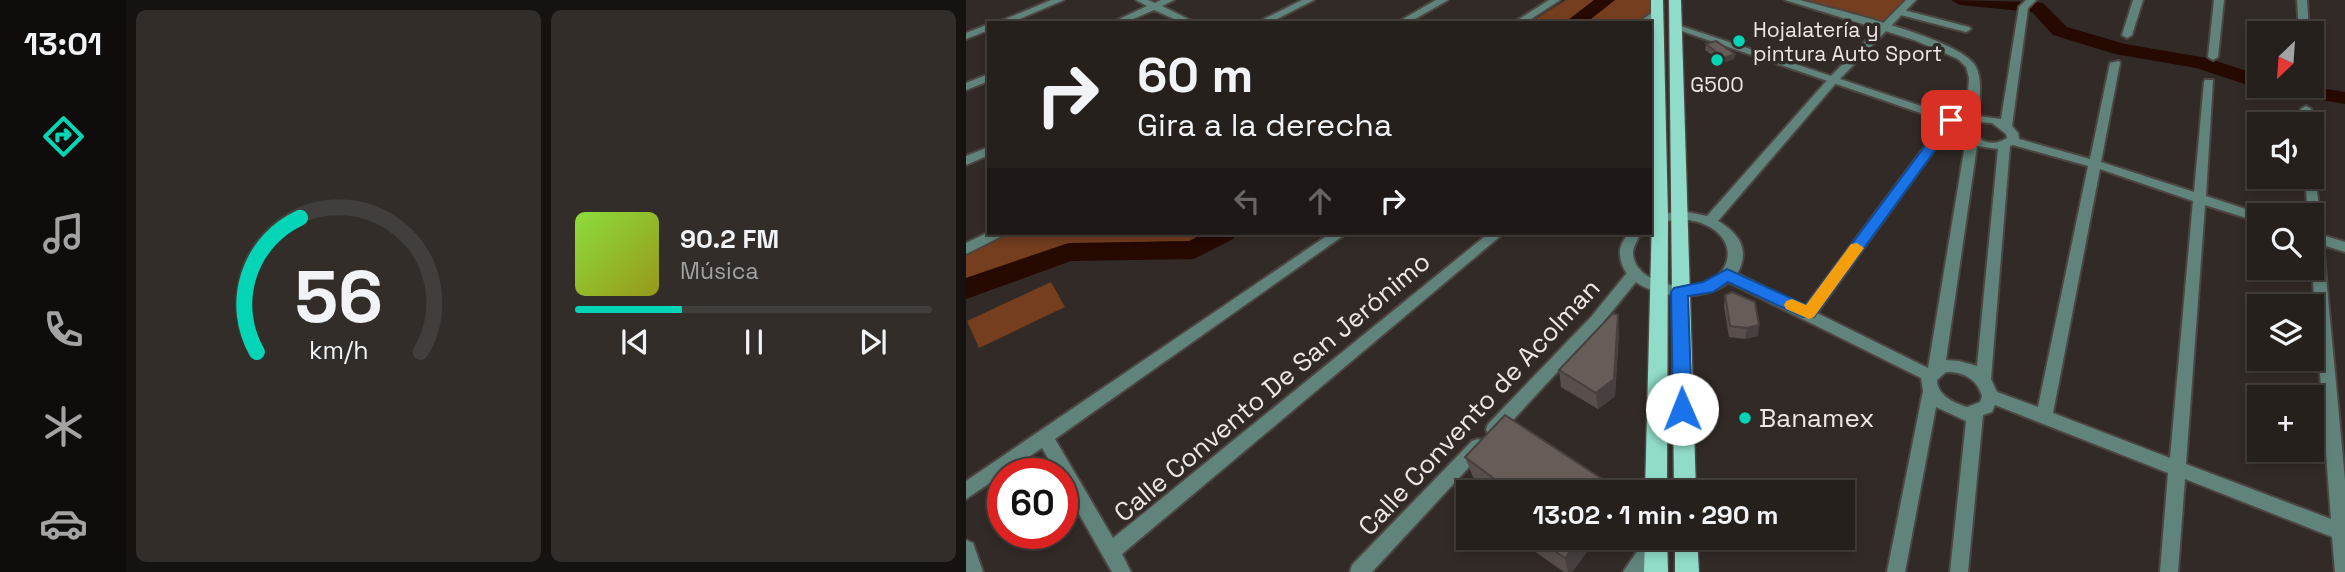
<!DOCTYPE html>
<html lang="es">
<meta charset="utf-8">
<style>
:root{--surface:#26201c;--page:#322d29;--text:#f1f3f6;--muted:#a4a3a3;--line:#423e3b;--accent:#03d5b6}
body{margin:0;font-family:"Space Grotesk",sans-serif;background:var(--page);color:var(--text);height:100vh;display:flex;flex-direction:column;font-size:26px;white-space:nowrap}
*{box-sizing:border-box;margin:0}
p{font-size:23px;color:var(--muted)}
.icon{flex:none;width:38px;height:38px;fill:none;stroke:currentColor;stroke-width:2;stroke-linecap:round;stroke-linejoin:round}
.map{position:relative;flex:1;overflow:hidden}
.sheet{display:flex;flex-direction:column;gap:10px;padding:10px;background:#15120f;width:840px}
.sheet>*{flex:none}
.hud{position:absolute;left:21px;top:21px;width:665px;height:214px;border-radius:0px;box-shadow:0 4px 10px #0003,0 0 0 2px var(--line);background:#26201c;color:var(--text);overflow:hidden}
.needle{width:46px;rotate:205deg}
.buttons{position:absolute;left:1281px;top:21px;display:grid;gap:14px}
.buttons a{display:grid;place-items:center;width:77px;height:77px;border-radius:0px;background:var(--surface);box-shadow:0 4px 10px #0003,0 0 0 2px var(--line);font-size:35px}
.speed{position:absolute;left:21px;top:458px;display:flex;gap:14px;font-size:35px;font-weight:700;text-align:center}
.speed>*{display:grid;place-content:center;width:91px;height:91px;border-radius:50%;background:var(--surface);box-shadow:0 4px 10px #0003,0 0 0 2px var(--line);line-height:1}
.speed .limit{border:10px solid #d22;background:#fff;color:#111}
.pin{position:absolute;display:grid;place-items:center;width:60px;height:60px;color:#fff;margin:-30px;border-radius:14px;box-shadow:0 4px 10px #0006}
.me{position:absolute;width:77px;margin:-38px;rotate:359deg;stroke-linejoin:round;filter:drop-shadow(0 0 5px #0008)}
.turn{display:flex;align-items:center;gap:24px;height:147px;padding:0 35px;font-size:32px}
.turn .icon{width:91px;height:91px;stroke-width:2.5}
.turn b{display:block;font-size:49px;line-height:60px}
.lanes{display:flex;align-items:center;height:66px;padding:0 35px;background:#0003;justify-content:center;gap:35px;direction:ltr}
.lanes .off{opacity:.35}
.sheet .tile{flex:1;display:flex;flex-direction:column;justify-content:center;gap:10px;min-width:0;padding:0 24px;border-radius:10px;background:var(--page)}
.sheet .dial{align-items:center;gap:0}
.dial svg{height:182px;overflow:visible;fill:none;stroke:var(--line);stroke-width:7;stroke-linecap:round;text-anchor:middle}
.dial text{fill:var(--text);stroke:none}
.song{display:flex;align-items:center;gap:21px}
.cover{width:84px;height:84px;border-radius:10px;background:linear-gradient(135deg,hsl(90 70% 55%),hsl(60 70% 35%))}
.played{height:7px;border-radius:4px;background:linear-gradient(90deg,var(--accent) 30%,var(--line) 30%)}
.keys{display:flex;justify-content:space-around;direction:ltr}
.sheet .tiles{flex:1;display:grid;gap:10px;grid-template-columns:repeat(2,1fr)}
.trip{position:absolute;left:490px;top:480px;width:399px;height:70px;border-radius:0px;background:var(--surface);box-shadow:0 4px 10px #0003,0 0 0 2px var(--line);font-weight:700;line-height:70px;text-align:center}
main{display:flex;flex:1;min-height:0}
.dock{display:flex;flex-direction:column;width:126px;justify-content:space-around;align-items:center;background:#0f0d0b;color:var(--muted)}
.dock .icon{width:49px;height:49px}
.dock .current{color:var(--accent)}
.dock b{font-size:32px;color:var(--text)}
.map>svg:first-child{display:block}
.green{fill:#743e1f}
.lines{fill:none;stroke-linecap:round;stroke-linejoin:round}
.river{fill:#260900;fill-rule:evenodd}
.minor-casing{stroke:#4c4541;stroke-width:4}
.tertiary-casing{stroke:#4c4541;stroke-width:4}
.primary-casing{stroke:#4c4541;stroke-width:3}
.minor{fill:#60847b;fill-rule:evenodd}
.tertiary{fill:#60847b;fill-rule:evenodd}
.primary{fill:#90dcc9;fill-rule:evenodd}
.wall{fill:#584f4c}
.shaded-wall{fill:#47403e}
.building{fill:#665c58;stroke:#47403e;stroke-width:2}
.route{fill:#1a73e8;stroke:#114b97;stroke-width:2}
.slow{fill:#f59e0b}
.poi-dot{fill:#03d5b6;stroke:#322a26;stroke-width:2.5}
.labels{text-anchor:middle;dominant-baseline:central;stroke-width:7;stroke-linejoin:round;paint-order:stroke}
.far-poi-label{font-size:21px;fill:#ede8e5;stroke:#322a26;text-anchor:start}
.street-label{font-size:26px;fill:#ede8e5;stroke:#322a26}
.poi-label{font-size:26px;fill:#ede8e5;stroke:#322a26;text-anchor:start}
</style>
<main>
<nav class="dock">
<b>13:01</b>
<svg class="icon current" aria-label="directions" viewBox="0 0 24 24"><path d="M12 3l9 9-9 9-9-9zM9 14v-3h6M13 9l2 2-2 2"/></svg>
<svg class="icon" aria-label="music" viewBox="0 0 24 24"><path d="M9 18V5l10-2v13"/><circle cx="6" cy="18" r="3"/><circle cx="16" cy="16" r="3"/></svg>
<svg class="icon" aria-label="phone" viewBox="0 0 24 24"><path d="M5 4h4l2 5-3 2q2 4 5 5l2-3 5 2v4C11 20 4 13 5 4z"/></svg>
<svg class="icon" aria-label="climate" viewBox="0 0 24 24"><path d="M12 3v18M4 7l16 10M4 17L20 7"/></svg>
<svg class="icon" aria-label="car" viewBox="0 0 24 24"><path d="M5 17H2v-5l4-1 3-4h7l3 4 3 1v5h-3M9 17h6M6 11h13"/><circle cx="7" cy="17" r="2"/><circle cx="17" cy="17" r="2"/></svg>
</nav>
<section class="sheet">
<div class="tiles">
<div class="tile dial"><svg viewBox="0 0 100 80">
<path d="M14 69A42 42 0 1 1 86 69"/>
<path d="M14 69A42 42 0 0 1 33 10" stroke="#03d5b6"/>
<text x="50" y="56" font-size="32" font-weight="700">56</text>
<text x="50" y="72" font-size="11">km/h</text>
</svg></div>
<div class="tile">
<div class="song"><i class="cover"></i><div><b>90.2 FM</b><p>Música</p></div></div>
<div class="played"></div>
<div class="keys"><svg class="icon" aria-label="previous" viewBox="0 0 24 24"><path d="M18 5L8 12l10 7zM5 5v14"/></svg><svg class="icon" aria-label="pause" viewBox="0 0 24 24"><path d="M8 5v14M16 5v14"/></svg><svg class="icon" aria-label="next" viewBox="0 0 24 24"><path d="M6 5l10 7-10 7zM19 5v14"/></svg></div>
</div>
</div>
</section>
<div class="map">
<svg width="1379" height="572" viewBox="0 0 1379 572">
<rect width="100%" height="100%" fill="#322a26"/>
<!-- green -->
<g class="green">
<path d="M600,0h88l1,13 -15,10h-111z"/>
<path d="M827,0h113l-20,27z"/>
<path d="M36,233h204l-14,8 -127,3 -99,34v-28z"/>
<path d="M85,282l14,25 -86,41 -12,-27z"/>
</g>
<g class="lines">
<!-- river -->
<g class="river">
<path d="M628,0h21l-29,23h-22z"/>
<path d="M985,0l86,2 6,1 24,24 58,17 82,14 52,17v11h49l37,6v12l-82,-14 -67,-22 -81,-14 -62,-19 -21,-23 -72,-7z"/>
<path d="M238,233h33l-4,6 -39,20 -123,2 -105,38v-21l103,-35 120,-2z"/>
</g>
<defs>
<g id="minor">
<path d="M85,0h13l-54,23h-14z"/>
<path d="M170,0h12l7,3 6,-3h13l-12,6 34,17h-13l-29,-13 -30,13h-13l36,-17z"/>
<path d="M336,0h12l-45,23h-13z"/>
<path d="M470,0h12l-40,23h-12z"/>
<path d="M583,0h11l-35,23h-12z"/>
<path d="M819,0h15c33,9 163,39 176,67 7,14 3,34 2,49l23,3 18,-112 7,-7h10l-8,8 -16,118 6,7 1,6 71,20 20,-96 9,-2 1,2 -19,99 93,30 10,-110 1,-2h8l-7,116 58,19h-5v7l-54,-17 -19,259 145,55 -19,-251v-53h-4l-3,-38h7v-4l3,1 7,61 23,7v10l-22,-7 22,235v92h-10l-3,-35 -147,-58 -7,93h-18l8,-99 -173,-68 -3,7 -9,3 -15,157h-18l16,-151 -30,-14 -31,165h-18l36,-181 -2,-13 -199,-99 -2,-4 2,-4h10l73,36 139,-186 -274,-94 8,-2 288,96 3,-43 -3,-11 -8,-8 -44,-19zM1013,122l13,1 14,11 1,4c-13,9 -29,5 -36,-10zM987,124l7,3 6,12 -38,229 -111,-55zM1047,145l75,21 -50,241 -41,-15 -6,-13 19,-233zM1011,146l21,3 -21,217 -18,-5 -13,-1zM1134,169l93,32 -23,257 -117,-45zM980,372c18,0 31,7 36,24l-2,6 -13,5c-13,-4 -30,-12 -30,-27z"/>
<path d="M1167,0h10l-11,35 -5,3 -5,-3z"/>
<path d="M1248,0h10l-6,57 -5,3 -5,-3z"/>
<path d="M1331,0h10l2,33h-10z"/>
<path d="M934,9l69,18 2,2 -5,3 -69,-18 -2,-2z"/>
<path d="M688,11l8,2 -13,10h-11z"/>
<path d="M23,24v6l-23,9v-6z"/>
<path d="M23,74v7l-23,9v-7z"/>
<path d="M1340,106l5,3 2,15 -1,1 -11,-1v-15z"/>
<path d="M23,147v8l-23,10v-9z"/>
<path d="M23,232l15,1 -2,3 -36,18v-11z"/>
<path d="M365,233h16l-292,206 58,99 376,-305h15l-382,321 9,18h-19l-50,-88v-10h-5l-15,-26 -76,51v-18z"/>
<path d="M669,268l5,1 2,4 -2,4 -39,48 -101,109 -6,2 -6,-2 -2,-5 2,-5 103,-107 39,-48z"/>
<path d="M512,439l6,2 2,5 -2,5 -112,121h-22l2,-7 120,-124z"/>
<path d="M681,537h17l1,4 -21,31h-21z"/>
<path d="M0,540l7,3 10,29h-17z"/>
</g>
<path id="tertiary" d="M940,0h10l-79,82 -119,139c12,7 25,18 25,33 -1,58 -123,53 -123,-1 -1,-7 5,-14 8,-20h13c-3,6 -8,14 -8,20 1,28 44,37 67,32 28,-7 39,-38 13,-56 -21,-13 -40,-10 -63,-4v-9l32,-5 25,5 122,-138z"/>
<g id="primary">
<path d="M685,0h12l5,217 -1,275h-22l7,-275z"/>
<path d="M703,0h12l15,492h-22z"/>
<path d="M679,537h22l1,35h-24z"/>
<path d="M709,537h22l2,35h-24z"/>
</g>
</defs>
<!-- minor casing -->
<use href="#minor" class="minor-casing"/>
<!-- tertiary casing -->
<use href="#tertiary" class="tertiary-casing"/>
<!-- primary casing -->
<use href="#primary" class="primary-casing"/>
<!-- minor -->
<use href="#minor" class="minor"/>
<!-- tertiary -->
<use href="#tertiary" class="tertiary"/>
<!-- primary -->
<use href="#primary" class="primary"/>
</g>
<!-- wall -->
<g class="wall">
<path d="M740,44l29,10 -1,5 -11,4 -18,-13z"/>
<path d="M759,295l33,41 -13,3 -16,-2 -5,-30z"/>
<path d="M653,332l-4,64 -17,13 -37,-22 -2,-17z"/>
<path d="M499,457l137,22 1,13h-111l-19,-15z"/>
<path d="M548,537h84l-26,35h-8z"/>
</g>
<!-- shaded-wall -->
<g class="shaded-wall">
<path d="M769,54l-1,5 -11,4 1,-5z"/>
<path d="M652,315l1,17 -4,64 -17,13 -2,-16z"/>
<path d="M793,325l-1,11 -13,3 2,-11z"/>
<path d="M615,537h17l-26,35h-4l-3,-14z"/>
</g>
<!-- building -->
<g class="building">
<path d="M750,41l19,13 -11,4 -18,-14z"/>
<path d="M766,292l23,10 4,23 -12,3 -17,-2 -5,-31z"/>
<path d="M647,313l5,2 -4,64 -18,14 -37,-23z"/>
<path d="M539,415l97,64 -1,13h-89l-47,-35z"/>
<path d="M569,537h46l-16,21z"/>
</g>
<!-- route -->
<path class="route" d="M985,116l6,4 -143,197h-11l-75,-35 -15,10 -25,4 4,113 -3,6 -7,2 -6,-2 -3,-6 -2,-117 3,-4 29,-6 24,-13 79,36 140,-187z"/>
<!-- slow -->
<path class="slow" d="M891,243l7,5 -50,69 -5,2 -23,-10 -2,-4 2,-4 6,-2 14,6 45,-61z"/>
<!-- markers -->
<g class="poi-dot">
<circle cx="773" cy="41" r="7"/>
<circle cx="751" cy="60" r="7"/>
<circle cx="779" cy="418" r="7"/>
</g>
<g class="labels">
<!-- far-poi labels -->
<g class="far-poi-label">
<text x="787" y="29">Hojalatería y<tspan x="787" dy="24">pintura Auto Sport</tspan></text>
<text x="751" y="84" text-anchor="middle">G500</text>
</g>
<!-- street labels -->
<g class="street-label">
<text transform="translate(306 387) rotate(-40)">Calle Convento De San Jerónimo</text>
<text transform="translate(513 407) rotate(-47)">Calle Convento de Acolman</text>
</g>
<!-- poi labels -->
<g class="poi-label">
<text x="793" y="418">Banamex</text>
</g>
</g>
</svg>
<div class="buttons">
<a><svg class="needle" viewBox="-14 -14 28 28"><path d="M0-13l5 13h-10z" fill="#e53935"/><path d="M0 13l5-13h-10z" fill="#a4a3a3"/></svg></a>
<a><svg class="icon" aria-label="sound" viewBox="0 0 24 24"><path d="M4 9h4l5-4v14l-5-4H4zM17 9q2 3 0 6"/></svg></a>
<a><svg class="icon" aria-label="search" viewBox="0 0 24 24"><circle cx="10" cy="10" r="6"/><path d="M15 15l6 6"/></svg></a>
<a><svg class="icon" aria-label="layers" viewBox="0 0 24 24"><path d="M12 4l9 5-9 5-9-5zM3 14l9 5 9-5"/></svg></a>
<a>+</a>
</div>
<div class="speed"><div class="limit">60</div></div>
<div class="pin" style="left:985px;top:120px;background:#d93025"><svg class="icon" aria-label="arrive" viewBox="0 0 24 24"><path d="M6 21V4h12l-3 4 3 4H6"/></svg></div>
<svg class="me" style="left:716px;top:409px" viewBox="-20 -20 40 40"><circle r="19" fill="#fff"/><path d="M0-13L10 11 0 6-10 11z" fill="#1a73e8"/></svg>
<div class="trip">13:02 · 1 min · 290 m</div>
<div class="hud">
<div class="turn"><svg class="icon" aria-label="right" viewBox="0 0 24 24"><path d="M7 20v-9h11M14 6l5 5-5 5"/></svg><div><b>60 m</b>Gira a la derecha</div></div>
<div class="lanes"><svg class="icon off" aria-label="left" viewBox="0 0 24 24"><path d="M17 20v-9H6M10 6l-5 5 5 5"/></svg><svg class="icon off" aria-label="ahead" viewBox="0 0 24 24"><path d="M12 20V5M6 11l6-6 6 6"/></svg><svg class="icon" aria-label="right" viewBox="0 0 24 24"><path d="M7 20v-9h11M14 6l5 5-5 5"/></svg></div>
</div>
</div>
</main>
